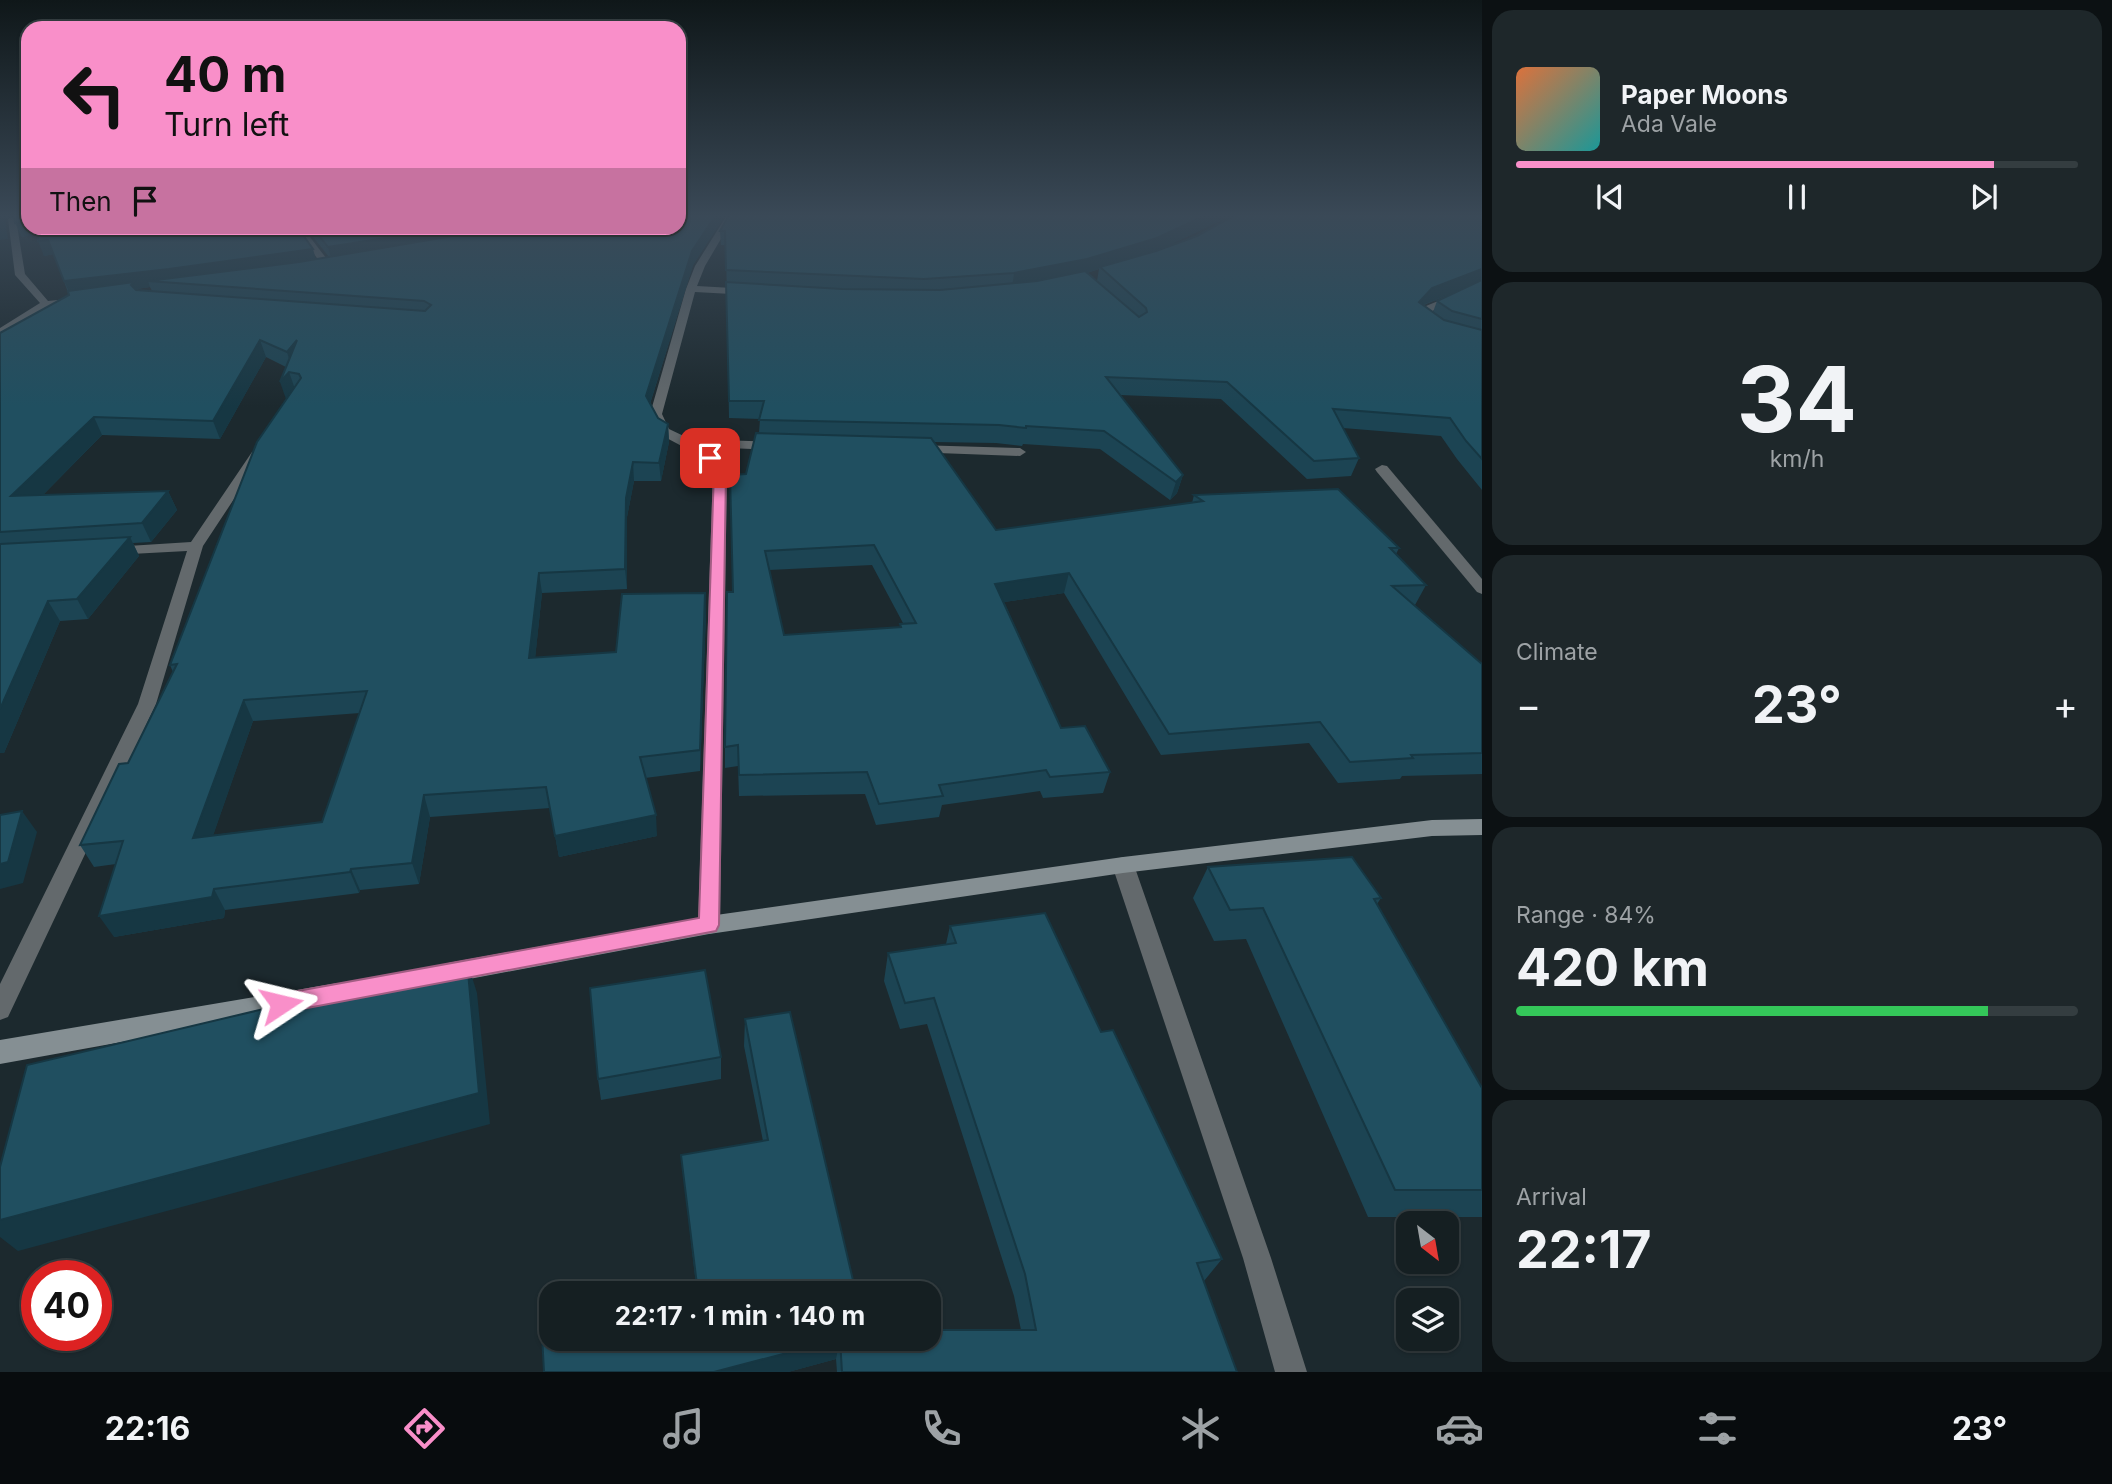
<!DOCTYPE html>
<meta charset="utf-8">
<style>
:root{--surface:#151f22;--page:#1e272a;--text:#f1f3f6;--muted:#9da2a5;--line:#343d40;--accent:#f98fc9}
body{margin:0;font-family:Inter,sans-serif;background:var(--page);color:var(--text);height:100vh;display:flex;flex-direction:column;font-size:26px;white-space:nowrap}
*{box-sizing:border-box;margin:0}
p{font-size:23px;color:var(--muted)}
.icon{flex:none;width:38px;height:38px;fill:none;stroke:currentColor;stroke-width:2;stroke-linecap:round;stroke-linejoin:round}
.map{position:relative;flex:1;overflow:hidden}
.side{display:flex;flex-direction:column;gap:10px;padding:10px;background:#0c1113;width:630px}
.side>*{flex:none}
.top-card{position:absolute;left:21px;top:21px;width:665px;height:214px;border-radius:21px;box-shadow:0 2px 5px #0004,0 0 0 2px var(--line);background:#f98fc9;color:#111;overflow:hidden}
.needle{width:46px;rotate:149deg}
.fabs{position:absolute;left:1396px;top:1211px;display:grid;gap:14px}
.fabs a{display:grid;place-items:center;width:63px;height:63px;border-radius:14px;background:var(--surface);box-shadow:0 2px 5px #0004,0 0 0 2px var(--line);font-size:35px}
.speed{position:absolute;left:21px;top:1260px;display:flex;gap:14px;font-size:35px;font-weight:700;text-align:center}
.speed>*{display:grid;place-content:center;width:91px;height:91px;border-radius:50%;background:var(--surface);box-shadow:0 2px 5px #0004,0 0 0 2px var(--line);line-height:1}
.speed .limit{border:10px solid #d22;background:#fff;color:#111}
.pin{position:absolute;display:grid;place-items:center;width:60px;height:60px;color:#fff;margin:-30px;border-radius:14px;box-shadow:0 4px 10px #0006}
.me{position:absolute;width:77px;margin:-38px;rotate:80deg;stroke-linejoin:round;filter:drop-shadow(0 0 5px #0008)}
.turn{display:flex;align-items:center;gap:24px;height:147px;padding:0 28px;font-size:32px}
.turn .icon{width:91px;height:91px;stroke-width:2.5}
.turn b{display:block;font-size:49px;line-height:60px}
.then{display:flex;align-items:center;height:66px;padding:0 28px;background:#0003;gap:14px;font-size:26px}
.big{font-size:52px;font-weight:700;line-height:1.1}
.side .card{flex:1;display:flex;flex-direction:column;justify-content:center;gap:10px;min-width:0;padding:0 24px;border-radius:21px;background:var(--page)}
.side .dial{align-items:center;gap:0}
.dial b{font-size:91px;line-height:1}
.song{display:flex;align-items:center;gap:21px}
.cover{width:84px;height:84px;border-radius:10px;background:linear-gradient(135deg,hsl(20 70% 55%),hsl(180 70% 35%))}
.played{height:7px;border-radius:4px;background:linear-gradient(90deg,var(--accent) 85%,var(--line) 85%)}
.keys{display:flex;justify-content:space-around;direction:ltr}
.heat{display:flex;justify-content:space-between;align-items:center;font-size:38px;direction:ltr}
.charge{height:10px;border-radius:5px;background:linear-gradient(90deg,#34c759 84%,var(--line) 0)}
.trip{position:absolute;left:539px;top:1281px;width:402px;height:70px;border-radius:21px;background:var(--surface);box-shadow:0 2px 5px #0004,0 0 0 2px var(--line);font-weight:700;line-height:70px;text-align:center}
.tabs{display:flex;height:112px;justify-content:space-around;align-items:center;background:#080c0e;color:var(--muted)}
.tabs .icon{width:49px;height:49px}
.tabs .current{color:var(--accent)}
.tabs b{font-size:32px;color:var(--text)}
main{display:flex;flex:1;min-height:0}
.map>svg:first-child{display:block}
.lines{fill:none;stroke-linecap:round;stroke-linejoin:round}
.street{fill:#63696c;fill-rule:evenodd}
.secondary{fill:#858f93;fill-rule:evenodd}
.wall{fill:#1c4453;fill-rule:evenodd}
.shaded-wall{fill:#163743}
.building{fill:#204f60;stroke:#163743;stroke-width:2;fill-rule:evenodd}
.route{fill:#f98fc9;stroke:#a25d83;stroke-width:2}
</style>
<main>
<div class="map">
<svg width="1482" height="1372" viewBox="0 0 1482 1372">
<rect width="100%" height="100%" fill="#1c292e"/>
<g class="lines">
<!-- street -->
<g class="street">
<path d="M727,215h8l-30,51 -8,20 53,3 5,3 -5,3 -55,-3 -33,122 7,15 21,10 86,3 6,4 -6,4 -73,-3 24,24 -7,454 -3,7 -8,2 -8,-2 -3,-7 15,-454 -22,-20 -30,-16 -11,-21 36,-125 9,-23z"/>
<path d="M12,217l4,2 9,55 23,27 29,-3 5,3 -34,6 -48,28v-7l40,-25 -25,-28 -7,-56z"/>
<path d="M295,228h8l30,39 -2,2h-6z"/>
<path d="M1482,283v6l-48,21 -8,7 6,7 -1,2h-8l-8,-9 11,-11z"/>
<path d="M916,445l104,3 6,4 -6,4 -109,-4v-6z"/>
<path d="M257,451l6,4 -60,91 -47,158 -148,313 -8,3v-36l138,-280 49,-153 -75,4 -7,-4 7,-4 79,-5 61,-90z"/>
<path d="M1382,465l5,1 95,113v15l-5,-2 -100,-120 -2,-3z"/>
<path d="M1123,857l7,2 4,6 137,393 36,114h-32l-32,-114 -131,-393 4,-6z"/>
</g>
<!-- secondary -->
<g class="secondary">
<path d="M1482,819v16l-50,1 -309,37 -414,61 -261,49 -8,-3 -4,-7 4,-7 8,-3 261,-47 414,-59 309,-37z"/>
<path d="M338,983l8,3 4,7 -4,7 -8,3 -338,61v-24z"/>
</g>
</g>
<!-- wall -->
<g class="wall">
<path d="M12,215h16l288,44 13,-2 -23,-29h373v-13h46l-32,50 -43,139 8,14 10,6 1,18 -8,39h-27l-7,36v72l-85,4 -7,65 81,-6 90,-39 -6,158 -55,7 12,58 -98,21 -9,-49 -120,9 -11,67 -59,6 -1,3 -134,17 -1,8 -110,19 2,-73 -22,3 -14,-22 48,-82 45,-91 -3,-7 119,-269 -3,-29 -20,-10 -46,82 -118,-4 -60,61 126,-5 9,19 -26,32 -18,1 6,13 -51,63 -28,2 -56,132h-4v-420l69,-38 -15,-41 -10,2 -6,-22 -16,3 -8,-21zM150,287l2,4 -14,-1 -1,-1zM360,713l-38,109 -109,13 40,-114z"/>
<path d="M729,215h753v275l-25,-31 -16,-23 -98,-8 16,30 -8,18 -44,3 -86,-80 -101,-4 63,80 -6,18 -7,7 -70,-51 -77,-5 -1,2 -26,-3 -63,-1 63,88 196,-27 2,-8 205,53 -3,6 30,31 -11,20 67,59v110l-80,2 -2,3 -62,4 -29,-40 -148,12 -97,-162 -60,9 57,126 49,44 -7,21 -60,5 -3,-7 -98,14 -3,12 -63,8 -11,-31 -126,2 -1,-30 -13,2v-21l8,-155 13,-118 13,-41 1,-14 -31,-1 -3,-173h-5l-1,-14zM1235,216l-38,20 -39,14 70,-33zM1099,269l-2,12 -10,-8zM1467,287l-30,14 -4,11 -9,-7zM872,565l31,58 -3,1v3l-116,8 -15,-65z"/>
<path d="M1208,867l173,31 -4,6 105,184v129h-114l-122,-278 -32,2 -21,-43z"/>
<path d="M950,926l151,106 121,227 -18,22 33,91h-400l-1,-13 -48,13h-244l-2,-37 479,-5 -7,-34 -87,-272 -27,5 -16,-48 4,-28 58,-9z"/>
<path d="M745,1019l111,274h-159l-16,-138 82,-14 -19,-95z"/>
<path d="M721,1057v22l-120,21 -3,-21z"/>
</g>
<!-- shaded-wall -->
<g class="shaded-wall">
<path d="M0,215h10l-5,4 3,20 -8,1z"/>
<path d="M716,215h9l-32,50 -46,148 -1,-17 46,-145z"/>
<path d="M1206,215h29l-7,2 -74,36 -54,14 -1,2 -15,5 -72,14 2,-15z"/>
<path d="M28,221v7h15l3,5 -24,4 -7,-14z"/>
<path d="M449,228h86l-203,33 -4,-14z"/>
<path d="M48,240l6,14 -10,2 -6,-15z"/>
<path d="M313,249l4,14 -169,18 2,6 -13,2 3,9 -69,-2 -7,-15z"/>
<path d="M1482,269v12l-57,23 -13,13 7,-15 13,-14z"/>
<path d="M260,340l6,17 -46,82 -7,-18z"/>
<path d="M297,340l-5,29 -5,-17z"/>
<path d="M289,372l6,17 -9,10 -6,-17z"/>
<path d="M94,417l8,18 -80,81 -11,-20z"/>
<path d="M668,424l1,18 -8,39 -2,-18z"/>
<path d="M633,462l1,19 -7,36v72l-2,-20 1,-71z"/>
<path d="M1183,475l-6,18 -7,7 6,-18z"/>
<path d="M168,491l9,19 -26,32 -9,-19z"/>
<path d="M130,537l9,19 -51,63 -11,-20z"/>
<path d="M539,573l3,20 -9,86 -4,-21z"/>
<path d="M1069,573l-5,20 -73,11 4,-20z"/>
<path d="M705,593l1,20 -6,158v-21z"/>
<path d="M48,601l12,20 -56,132h-4v-44z"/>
<path d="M244,700l9,21 -48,138 -12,-21z"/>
<path d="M424,795l6,22 -11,67 -7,-21z"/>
<path d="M22,811l15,21 -14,51 -23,6v-25z"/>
<path d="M656,815l1,21 -98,21 -4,-21z"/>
<path d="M351,869l9,21 -1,3 -9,-21z"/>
<path d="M214,889l11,21 -1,8 -110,19 -15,-21z"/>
<path d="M467,961l10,32 13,131 -472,127 -18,-14v-17z"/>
<path d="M840,1339l-4,20 -48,13h-74z"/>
</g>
<!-- building -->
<g class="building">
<path d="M14,215h14v6l-13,2z"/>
<path d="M679,215h37l-24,36 -46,145 12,22 10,6 -9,39 -26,-1 -7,36 -1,71 -86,4 -10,85 87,-6 6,-58 83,-1 -5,157 -60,7 16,58 -101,21 -9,-49 -122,8 -12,68 -61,6 -1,3 -136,17 -2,8 -113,19 24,-75 -43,4 39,-81 9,-1 49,-99 -7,1 87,-223 44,-64 -2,-4 -10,-2 -9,10 17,-42 -10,12 -27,-12 -47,81 -119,-4 -83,79 157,-5 -26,32 -142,9v-199l69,-38 -1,-4 66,-9 -3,3 5,5 289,21 6,-6 -7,-4 -276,-20 151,-19 201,-34h179zM367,691l-45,131 -129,16 51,-138z"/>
<path d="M729,215h477l-49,23 -70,21 -73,14 -90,6 -198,-9 -1,-39h-5z"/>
<path d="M1482,215v54l-50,19 -13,14 25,18 38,10v129l-16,-18 -16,-23 -117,-9 26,49 -45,3 -87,-79 -121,-5 77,98 -7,7 -72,-51 -78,-5v2l-27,-3 -240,-5 5,-19h-35l-3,-119 116,7 98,1 97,-9 48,-10 54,46 8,-5 -1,-4 -46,-41 56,-16 41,-15 38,-21z"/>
<path d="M39,228h259l15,21 -144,20 -105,12 -16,-41 -10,1z"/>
<path d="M313,228h136l-121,19z"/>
<path d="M1482,280v39l-30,-8 -15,-10z"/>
<path d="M756,433l175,5 65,92 207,-29 -9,-6 144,-6 61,59h-9l36,37 -34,1 90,78v89l-71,2 2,3 -63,4 -30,-40 -151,12 -100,-161 -74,11 66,144 24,-2 25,46 -60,5 -4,-7 -107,15 4,11 -64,8 -12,-32 -128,3 -1,-30 -13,2 2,-155h6l-3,-117 16,-1zM874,545l42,78 -16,1 1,3 -117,8 -19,-84z"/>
<path d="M130,537l-53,62 -29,2 -48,108v-165z"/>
<path d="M22,811l-14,51 -8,2v-49z"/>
<path d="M1352,857l29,41 -7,1 108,189v102h-87l-132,-282 -33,2 -22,-43z"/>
<path d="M1045,913l56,119 12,-2 109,229 -25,4 40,109h-395l-2,-33 -126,33h-170l-2,-37 9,-2v6h378v-9h107l-11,-56 -91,-276 -29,5 -17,-50 68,-10 -6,-17z"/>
<path d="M467,961l12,132 -479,127v-53l27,-102z"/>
<path d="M705,970l16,87 -123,22 -8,-91z"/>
<path d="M790,1012l66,281h-158l-17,-138 87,-15 -23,-121z"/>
</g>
<!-- sky -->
<linearGradient id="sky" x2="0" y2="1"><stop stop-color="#0f1719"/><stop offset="0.53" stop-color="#3a4957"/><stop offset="1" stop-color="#3a4957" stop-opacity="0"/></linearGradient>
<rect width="1482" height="407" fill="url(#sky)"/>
<!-- route -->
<path class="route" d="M706,456h8l12,15 -7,454 -3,6 -435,82 -7,-2 -3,-7 3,-7 7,-3 418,-76 15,-447 -10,-13z"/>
</svg>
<div class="fabs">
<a><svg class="needle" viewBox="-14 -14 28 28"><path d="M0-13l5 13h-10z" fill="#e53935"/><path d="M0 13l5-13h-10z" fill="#9da2a5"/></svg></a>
<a><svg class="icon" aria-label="layers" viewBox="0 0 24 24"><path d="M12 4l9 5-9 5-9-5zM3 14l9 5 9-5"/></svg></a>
</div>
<div class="speed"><div class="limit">40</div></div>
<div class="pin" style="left:710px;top:458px;background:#d93025"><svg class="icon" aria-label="arrive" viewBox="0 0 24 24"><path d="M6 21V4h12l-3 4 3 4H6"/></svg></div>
<svg class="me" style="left:281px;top:1004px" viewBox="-20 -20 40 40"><path d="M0-17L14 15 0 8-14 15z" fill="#f98fc9" stroke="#fff" stroke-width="4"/></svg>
<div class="trip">22:17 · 1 min · 140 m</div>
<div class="top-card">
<div class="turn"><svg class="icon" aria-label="left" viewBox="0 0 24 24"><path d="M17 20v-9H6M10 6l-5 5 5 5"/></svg><div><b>40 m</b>Turn left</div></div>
<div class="then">Then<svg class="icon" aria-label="arrive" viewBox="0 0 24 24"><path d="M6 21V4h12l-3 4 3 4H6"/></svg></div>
</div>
</div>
<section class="side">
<div class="card">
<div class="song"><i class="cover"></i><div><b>Paper Moons</b><p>Ada Vale</p></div></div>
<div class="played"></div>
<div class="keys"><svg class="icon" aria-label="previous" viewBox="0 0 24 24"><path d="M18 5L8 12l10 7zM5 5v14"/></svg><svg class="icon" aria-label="pause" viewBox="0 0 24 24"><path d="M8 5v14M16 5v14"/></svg><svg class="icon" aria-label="next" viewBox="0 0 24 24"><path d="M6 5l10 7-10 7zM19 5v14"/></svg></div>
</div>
<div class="card dial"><b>34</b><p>km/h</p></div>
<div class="card"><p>Climate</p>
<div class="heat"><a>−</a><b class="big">23°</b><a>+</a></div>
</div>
<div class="card"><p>Range · 84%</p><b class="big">420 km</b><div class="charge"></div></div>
<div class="card"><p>Arrival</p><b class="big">22:17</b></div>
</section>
</main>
<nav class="tabs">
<b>22:16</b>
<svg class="icon current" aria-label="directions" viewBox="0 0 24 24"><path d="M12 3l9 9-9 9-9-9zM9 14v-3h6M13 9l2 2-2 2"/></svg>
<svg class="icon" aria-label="music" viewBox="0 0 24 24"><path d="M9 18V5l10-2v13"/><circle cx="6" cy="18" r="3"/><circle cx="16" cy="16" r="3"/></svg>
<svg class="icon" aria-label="phone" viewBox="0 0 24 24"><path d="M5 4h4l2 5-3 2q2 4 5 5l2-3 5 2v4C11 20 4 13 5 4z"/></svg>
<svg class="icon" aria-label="climate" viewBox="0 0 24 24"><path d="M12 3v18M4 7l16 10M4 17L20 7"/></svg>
<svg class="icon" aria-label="car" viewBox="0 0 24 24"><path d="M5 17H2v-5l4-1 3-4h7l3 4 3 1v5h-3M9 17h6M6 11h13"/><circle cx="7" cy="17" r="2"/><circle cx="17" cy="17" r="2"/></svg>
<svg class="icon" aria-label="filters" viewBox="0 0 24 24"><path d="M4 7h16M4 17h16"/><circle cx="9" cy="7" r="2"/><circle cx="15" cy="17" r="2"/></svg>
<b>23°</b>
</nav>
